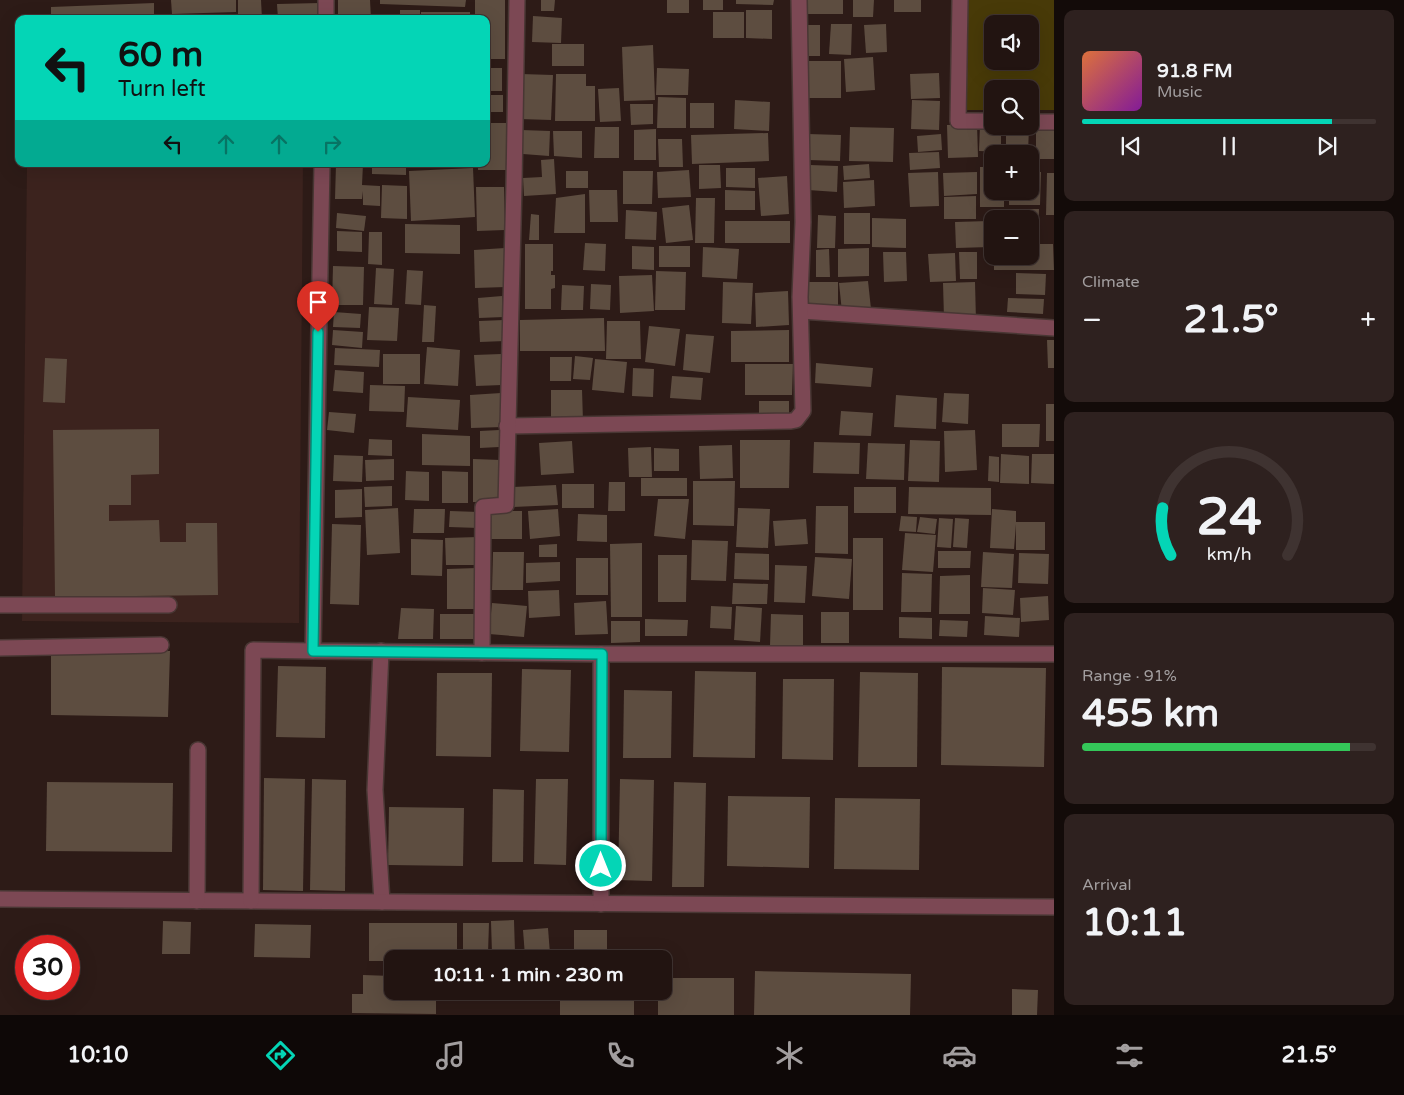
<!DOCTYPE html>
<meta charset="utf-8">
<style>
:root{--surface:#221411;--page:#2e211f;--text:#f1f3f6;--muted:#a29e9f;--line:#3f3331;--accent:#04d5b6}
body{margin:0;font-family:"Varela Round",sans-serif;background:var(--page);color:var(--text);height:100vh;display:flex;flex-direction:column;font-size:19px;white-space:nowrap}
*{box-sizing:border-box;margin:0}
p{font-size:16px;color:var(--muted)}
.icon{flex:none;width:28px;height:28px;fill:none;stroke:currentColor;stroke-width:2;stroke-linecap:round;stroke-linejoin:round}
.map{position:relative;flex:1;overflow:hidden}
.details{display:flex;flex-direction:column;gap:10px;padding:10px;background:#130b09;width:350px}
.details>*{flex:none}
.guide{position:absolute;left:15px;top:15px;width:475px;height:152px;border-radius:10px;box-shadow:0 5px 20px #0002,0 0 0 1px var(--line);background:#04d5b6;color:#111;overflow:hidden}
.tools{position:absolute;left:984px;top:15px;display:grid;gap:10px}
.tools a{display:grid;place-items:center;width:55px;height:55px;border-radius:10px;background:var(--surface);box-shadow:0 5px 20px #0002,0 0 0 1px var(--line);font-size:25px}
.speed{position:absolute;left:15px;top:935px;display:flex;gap:10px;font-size:25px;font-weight:700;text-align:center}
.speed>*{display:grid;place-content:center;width:65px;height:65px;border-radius:50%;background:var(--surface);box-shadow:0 5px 20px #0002,0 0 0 1px var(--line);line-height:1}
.speed .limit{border:8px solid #d22;background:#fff;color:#111}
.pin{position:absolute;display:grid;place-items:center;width:42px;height:42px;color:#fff;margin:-51px -21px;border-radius:50% 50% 50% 0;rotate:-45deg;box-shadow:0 0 5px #0007}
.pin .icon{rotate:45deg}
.me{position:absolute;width:55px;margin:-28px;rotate:0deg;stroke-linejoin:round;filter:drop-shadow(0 0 4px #0008)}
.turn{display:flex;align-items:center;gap:18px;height:105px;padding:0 20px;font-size:22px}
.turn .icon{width:65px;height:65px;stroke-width:2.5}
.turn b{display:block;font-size:35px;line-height:42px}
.lanes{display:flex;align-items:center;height:48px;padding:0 20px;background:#0003;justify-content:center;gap:25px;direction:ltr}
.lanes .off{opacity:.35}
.big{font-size:38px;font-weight:700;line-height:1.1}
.details .card{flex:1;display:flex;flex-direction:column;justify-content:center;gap:8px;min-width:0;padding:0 18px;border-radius:10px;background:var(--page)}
.details .dial{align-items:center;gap:0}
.dial svg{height:130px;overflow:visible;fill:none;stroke:var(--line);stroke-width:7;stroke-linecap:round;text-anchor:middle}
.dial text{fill:var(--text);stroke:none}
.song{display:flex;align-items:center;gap:15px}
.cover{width:60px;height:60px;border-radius:8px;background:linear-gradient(135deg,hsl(20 70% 55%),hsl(290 70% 35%))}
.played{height:5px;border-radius:2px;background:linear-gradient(90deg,var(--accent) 85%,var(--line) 85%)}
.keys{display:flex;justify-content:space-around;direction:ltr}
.heat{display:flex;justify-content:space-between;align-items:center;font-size:28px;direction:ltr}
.charge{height:8px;border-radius:4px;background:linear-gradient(90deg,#34c759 91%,var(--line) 0)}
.trip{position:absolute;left:384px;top:950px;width:288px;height:50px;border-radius:10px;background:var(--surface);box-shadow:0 5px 20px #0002,0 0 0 1px var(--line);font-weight:700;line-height:50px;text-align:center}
.tabs{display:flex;height:80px;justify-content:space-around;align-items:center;background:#0e0807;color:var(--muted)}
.tabs .icon{width:35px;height:35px}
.tabs .active{color:var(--accent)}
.tabs b{font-size:22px;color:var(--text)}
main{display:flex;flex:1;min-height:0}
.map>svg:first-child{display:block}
.built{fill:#3c231e}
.green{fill:#483a08;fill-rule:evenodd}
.building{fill:#5d4d40}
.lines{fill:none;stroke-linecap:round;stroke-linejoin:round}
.minor-casing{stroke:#493734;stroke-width:18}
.minor{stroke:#7c4854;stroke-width:15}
.route-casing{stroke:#038a76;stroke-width:12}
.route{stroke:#04d5b6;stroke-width:9}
</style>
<main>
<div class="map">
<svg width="1054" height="1015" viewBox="0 0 1054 1015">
<rect width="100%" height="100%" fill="#2d1b17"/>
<!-- built -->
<path class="built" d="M27,164h276l-4,459 -277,-2z"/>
<!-- green -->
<path class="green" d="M967,0h87v110h-24v-21h-38v21h-28zM992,24h38v37h-38z"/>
<!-- building -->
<g class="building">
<path d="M171,0h65v12l-64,2z"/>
<path d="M238,0h23l1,19h-24z"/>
<path d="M338,0h32l1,19h-33z"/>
<path d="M380,0h86l-1,7 -85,-3z"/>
<path d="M475,0h30v59h-19v-40h-11z"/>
<path d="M541,0h14l-1,11h-13z"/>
<rect x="667" y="0" width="22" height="13"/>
<rect x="703" y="0" width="20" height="10"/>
<path d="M736,0h38l-1,5 -37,-1z"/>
<rect x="805" y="0" width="38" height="14"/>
<path d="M853,0h21l-1,17h-20z"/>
<rect x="894" y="0" width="27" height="12"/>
<path d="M154,3v16h-103v-12z"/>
<path d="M320,3v16h-42l-1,-15z"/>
<rect x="400" y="10" width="20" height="9"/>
<path d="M746,10h26v29l-26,-1z"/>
<rect x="421" y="12" width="49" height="7"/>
<rect x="713" y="12" width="31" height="26"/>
<path d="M533,16l29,2 -1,25 -29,-1z"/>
<path d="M831,24h21l-1,31 -22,-1z"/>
<path d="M886,24l1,28 -21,1 -2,-28z"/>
<rect x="807" y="25" width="13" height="31"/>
<rect x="552" y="44" width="32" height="22"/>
<path d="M653,45l2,55 -31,1 -2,-54z"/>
<path d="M873,57l2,33 -29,2 -2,-33z"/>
<path d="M807,61h34v37h-33z"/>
<rect x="486" y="68" width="16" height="23"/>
<path d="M657,68l32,1 -1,26h-32z"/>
<path d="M939,73l1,25 -29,1 -1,-25z"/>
<path d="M521,74l32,1 -2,45 -32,-1z"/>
<path d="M556,74h30v12h9v35h-40z"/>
<path d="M619,88l2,33 -21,1 -2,-33z"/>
<rect x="486" y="95" width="17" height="17"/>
<path d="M658,97l28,1v30h-29z"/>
<path d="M735,100l35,2 -1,29 -35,-2z"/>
<path d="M912,100l28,1 -1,29 -28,-1z"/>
<rect x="690" y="103" width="24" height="25"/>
<path d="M630,104h23v20l-22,1z"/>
<path d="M1054,122v37h-18v-36z"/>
<path d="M486,123h20v47h-28v-6h8z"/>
<path d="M977,124l1,33 -30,1 -1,-33z"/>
<path d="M980,125l21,1v26l-22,-1z"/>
<path d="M1006,126h23l-1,28h-22z"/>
<path d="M595,127h24v31h-25z"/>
<path d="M850,127l44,1 -1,34 -44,-1z"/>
<path d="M656,129v31h-22v-30z"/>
<path d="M521,130l29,1 -1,25 -26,-2z"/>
<path d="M553,131h29v27l-28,-2z"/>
<path d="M768,133l1,28 -77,3 -1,-29z"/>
<path d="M808,134l33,1 -1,26 -32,-1z"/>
<path d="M941,134l1,16 -24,2 -1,-16z"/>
<path d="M658,139h24l1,28h-24z"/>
<path d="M939,152l1,16 -30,2 -1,-17z"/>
<path d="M554,159l2,35 -32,2 -1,-18 19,-1 -1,-17z"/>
<path d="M336,164h27l-1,21 18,1v20l-17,-1v-14l-1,8h-27z"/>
<path d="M372,164h34v11l-34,-1z"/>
<path d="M449,164h27v2l-27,1z"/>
<path d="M869,164l1,14 -26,2 -1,-14z"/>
<path d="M699,165h21l1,23 -22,1z"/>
<path d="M810,165l28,1 -1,26 -29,-2z"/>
<path d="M980,167h12v24h12v16h-24z"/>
<path d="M473,168l2,49 -64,4 -2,-50z"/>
<path d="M726,168h29v20l-29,-1z"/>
<path d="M689,170l2,27 -33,1 -1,-26z"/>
<rect x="566" y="171" width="22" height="17"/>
<path d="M623,171h30l-1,33h-29z"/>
<path d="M938,172l1,34 -29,1 -2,-34z"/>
<path d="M977,172v22l-33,2 -1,-23z"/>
<path d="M1030,172h11l-1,33h-31v-14h21z"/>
<path d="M1047,173h7v42h-8z"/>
<path d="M787,176l2,38 -28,2 -3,-38z"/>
<path d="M874,180l1,26 -31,2 -1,-26z"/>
<path d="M382,185l25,1v33l-26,-1z"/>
<path d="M476,187h28l1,43 -28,1z"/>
<path d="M589,190h28l1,32h-28z"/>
<path d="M725,190l30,1v19h-30z"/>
<path d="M585,194v39h-31l2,-35z"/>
<path d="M976,196v23h-32v-22z"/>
<path d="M696,198h19l-1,45h-19z"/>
<path d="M689,205l4,35 -27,3 -4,-35z"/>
<path d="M1004,209h35l-1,33h-8v-23h-26z"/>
<path d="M626,210l31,2 -1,28 -31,-1z"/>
<path d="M337,213l29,3 -2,15 -28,-3z"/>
<rect x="844" y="213" width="26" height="31"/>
<path d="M531,214l8,1v25h-10z"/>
<path d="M818,215l18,1 -1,32h-18z"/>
<path d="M872,218l34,1v29l-34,-1z"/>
<rect x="725" y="221" width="65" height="22"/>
<path d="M989,221l1,26 -34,1 -1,-26z"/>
<path d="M405,224l55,1v29l-55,-1z"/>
<path d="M337,231l25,1v20l-25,-1z"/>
<path d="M369,232h13v33l-14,-1z"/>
<path d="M585,243l21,1 -1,27 -22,-1z"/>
<path d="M525,244h28v27h-2v4h4v13l-4,1v20h-26z"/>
<path d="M1030,244h23l1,26h-60v-14h36z"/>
<path d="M632,246l22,1v23l-22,-1z"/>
<rect x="659" y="246" width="31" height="21"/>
<path d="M703,247l36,2 -2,30 -35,-2z"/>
<path d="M505,248l1,39 -31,1 -1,-38z"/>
<path d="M869,248v28l-31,1v-28z"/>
<path d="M829,249l1,28h-14v-27z"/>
<path d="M883,252h23l1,29 -23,1z"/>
<path d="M959,252h18v27h-17z"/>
<path d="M955,253l1,28 -26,1 -2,-28z"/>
<path d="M333,266l31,1 -1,38h-31z"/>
<path d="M376,268l18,1 -2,36 -18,-1z"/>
<path d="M407,270l16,1 -2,34 -16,-1z"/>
<path d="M656,271l30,1 -1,38h-30z"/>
<path d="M1016,273l30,1 -1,21 -29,-1z"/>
<path d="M652,275l2,36 -34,2 -1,-37z"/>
<path d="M868,281l3,28 -29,3 -3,-29z"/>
<path d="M723,282l30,1 -2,41 -29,-1z"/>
<rect x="808" y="282" width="30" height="27"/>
<path d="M975,282l1,39 -32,-3 -1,-35z"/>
<path d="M591,284l20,1 -1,25 -20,-1z"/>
<path d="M562,285l22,1 -1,24h-22z"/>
<path d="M788,291l1,34 -33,2 -1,-34z"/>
<path d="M502,296l2,21 -25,1 -1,-20z"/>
<path d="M1008,298l36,1 -1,15 -36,-2z"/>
<path d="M424,305l12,1 -2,36h-12z"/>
<path d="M369,307l30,1 -2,33 -30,-1z"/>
<path d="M334,312l27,2 -1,14 -27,-1z"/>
<path d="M604,318l1,33h-85v-31z"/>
<path d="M504,320l1,21 -25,1 -1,-21z"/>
<path d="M607,321h33l1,38h-35z"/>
<path d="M649,326l31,3 -5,37 -30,-4z"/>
<path d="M333,330l30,2 -1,16 -30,-3z"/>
<path d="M789,330v32h-58v-31z"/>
<path d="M686,334l28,2 -4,37 -27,-3z"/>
<path d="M1047,340h7v28h-6z"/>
<path d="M427,347l33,3 -2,36 -34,-2z"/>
<path d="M335,348l45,2 -1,17 -45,-2z"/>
<rect x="383" y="354" width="37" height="30"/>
<path d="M501,354l1,31 -26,1 -2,-31z"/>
<path d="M575,356l18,2 -3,22 -17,-1z"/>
<path d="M550,357h22l-1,24h-21z"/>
<path d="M45,358l22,1 -2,44 -22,-1z"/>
<path d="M595,359l32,3 -3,31 -32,-3z"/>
<path d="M816,363l57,5 -2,19 -56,-4z"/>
<path d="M745,364h48l-1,31h-47z"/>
<path d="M633,368l21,1 -1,28 -21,-1z"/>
<path d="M335,370l29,2 -1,21 -30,-2z"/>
<path d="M672,376l31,2 -2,22 -31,-2z"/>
<path d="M370,385l35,1 -1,26 -35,-1z"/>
<path d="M551,390h31l1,32h-32z"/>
<path d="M501,393l2,34 -32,1 -1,-33z"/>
<path d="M944,393l25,1 -1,30 -26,-2z"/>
<path d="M896,395l41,3 -1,31 -42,-2z"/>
<path d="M408,397l52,3 -2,30 -52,-3z"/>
<rect x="759" y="401" width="30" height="15"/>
<rect x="1046" y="404" width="8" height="37"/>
<path d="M841,411l32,2 -2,23 -32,-1z"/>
<path d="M329,412l27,2 -2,19 -27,-3z"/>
<path d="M1002,424h38l-1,23h-37z"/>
<path d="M159,429v45l-28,1v30h-22v16l50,-1 1,22h26v-19h31l1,72 -163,2 -2,-167z"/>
<path d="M499,430v17l-19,1v-17z"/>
<path d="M975,430l2,40 -32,2 -1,-41z"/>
<path d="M422,434l48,2v30l-48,-1z"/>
<path d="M369,439l23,1v16l-24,-1z"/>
<path d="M740,440h50l-1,48h-49z"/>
<path d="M910,440l30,1 -1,41 -31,-1z"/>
<path d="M572,441l2,32 -33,2 -2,-32z"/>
<path d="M814,442l46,1 -1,31 -46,-1z"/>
<path d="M868,443l37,1 -1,36 -38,-1z"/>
<path d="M732,445l1,33 -33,1 -1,-33z"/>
<path d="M651,447l1,30h-23l-1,-29z"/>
<path d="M654,448l25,1v22h-25z"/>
<path d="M1001,454l28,2v28l-29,-1z"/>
<path d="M1032,454h22v30l-23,-1z"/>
<path d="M334,455l29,1 -1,26 -29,-1z"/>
<path d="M989,456l10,1v25l-11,-1z"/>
<path d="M394,459v21l-28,1 -1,-21z"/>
<path d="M473,459l28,1 -1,42h-27z"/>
<path d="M406,471l23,1v29l-24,-1z"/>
<path d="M442,471l26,1v31h-26z"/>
<rect x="641" y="478" width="46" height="18"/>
<path d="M693,481h42l-1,45 -41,-1z"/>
<path d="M609,482h16v29h-17z"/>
<rect x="562" y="484" width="32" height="24"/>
<path d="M556,485l2,20 -45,2v-20z"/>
<path d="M392,486v20l-27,1 -1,-20z"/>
<rect x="854" y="487" width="42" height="26"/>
<path d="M909,487l82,1v27l-83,-1z"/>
<path d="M362,489v28l-27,1v-28z"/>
<path d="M658,499h31l-4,40 -31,-3z"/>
<path d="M816,506h32v48l-33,-1z"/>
<path d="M398,508l2,45 -33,2 -2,-45z"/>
<path d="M738,508l32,1 -2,39 -32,-1z"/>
<path d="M414,509h31l-1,24h-31z"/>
<path d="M558,509l2,27 -30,3 -2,-28z"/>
<path d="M992,509l24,2v11h29v28h-29v-26l-2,25 -24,-1z"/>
<path d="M450,511l29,1v16l-30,-1z"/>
<rect x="491" y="511" width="31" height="28"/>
<path d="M578,514l29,1v27l-30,-1z"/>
<path d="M901,516l16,1 -1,15 -17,-1z"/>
<path d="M920,517l17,2 -2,15 -18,-2z"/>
<path d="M939,518l14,1 -2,29 -14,-1z"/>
<path d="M955,518l14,1 -2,29 -14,-1z"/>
<path d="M806,519l2,25 -33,2 -2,-25z"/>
<path d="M332,524l29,1 -2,80 -29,-1z"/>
<path d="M905,533l31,2 -3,37 -31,-2z"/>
<path d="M478,537l1,28h-33l-1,-27z"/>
<rect x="853" y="538" width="30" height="72"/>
<path d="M411,539l32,1 -1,36 -31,-1z"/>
<path d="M692,540l36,1 -2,40 -35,-1z"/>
<path d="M642,543v74h-31l-1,-73z"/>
<path d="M557,544v13h-18v-12z"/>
<path d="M938,551h33l-1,17h-32z"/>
<path d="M493,552h31l-1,38h-31z"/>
<path d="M983,552l31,2 -2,34 -31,-1z"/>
<path d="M735,553l34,1v26l-35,-1z"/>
<path d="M1019,553l30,1 -1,30 -30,-1z"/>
<path d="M658,555h29l-1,47h-28z"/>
<path d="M815,557l37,2 -3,40 -37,-3z"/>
<rect x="576" y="558" width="32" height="37"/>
<path d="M560,562v19l-34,2v-20z"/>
<path d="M775,565l32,1 -2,37 -31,-1z"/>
<path d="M477,568v41h-30v-40z"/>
<path d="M902,573l30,1 -1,38h-30z"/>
<path d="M970,575v39h-31l1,-38z"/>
<path d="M733,583l35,1 -1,20h-35z"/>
<path d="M983,588l32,2 -2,25 -31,-2z"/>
<path d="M559,590l1,26 -31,2 -1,-27z"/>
<path d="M1048,596l1,24 -28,2 -1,-24z"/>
<path d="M606,601l2,33 -33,1 -1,-32z"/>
<path d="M492,603l35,3 -3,31 -35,-3z"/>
<path d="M711,606l21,1 -1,22 -21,-1z"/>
<path d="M736,606l26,2 -2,34 -26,-2z"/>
<path d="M401,608l33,1 -1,30h-35z"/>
<rect x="821" y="612" width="28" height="31"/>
<rect x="440" y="614" width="37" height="25"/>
<path d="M771,614l32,1v30h-33z"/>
<path d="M985,616l35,2 -1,19 -35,-2z"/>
<path d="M899,617l33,1v21l-33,-1z"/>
<path d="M645,619l43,1 -1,16h-42z"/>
<path d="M940,620l28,1 -1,16 -28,-1z"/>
<path d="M611,621h29v21l-29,1z"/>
<path d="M51,649l119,2 -2,66 -117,-2z"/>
<path d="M278,666l48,1 -1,71 -49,-1z"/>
<path d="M942,667l104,1 -2,99 -103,-2z"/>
<path d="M522,669l49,1 -2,82 -49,-1z"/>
<path d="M695,671l61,1 -1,86 -62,-1z"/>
<path d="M860,672l58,1 -1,94h-59z"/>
<path d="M437,673h55l-1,84 -55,-1z"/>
<path d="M783,679h51l-1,81 -51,-1z"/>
<path d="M624,690l48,1 -1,67h-48z"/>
<path d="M264,778l41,1 -2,112 -40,-1z"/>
<path d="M312,779l34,1 -1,111 -35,-1z"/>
<path d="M536,779h32l-2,86 -32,-1z"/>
<path d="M620,779l34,1 -2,101 -34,-1z"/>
<path d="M47,782l126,1 -1,69 -126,-1z"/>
<path d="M674,782l32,1 -2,104h-32z"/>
<path d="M493,789l31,1 -1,72h-31z"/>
<path d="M728,796l82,1 -1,71 -82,-2z"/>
<path d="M835,798l85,1 -1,71 -85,-1z"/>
<path d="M389,807l75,1 -1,58 -75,-1z"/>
<path d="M514,920l1,33 -23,1 -1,-33z"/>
<path d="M163,921l28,1 -1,32h-28z"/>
<path d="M369,923h88v36h-65v2h-23z"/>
<path d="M463,923h26l-1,30h-25z"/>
<path d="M255,924l56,1 -1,33 -56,-1z"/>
<path d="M548,928l2,26 -25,2 -2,-26z"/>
<rect x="574" y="930" width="33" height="29"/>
<path d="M755,971l156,3 -1,41h-156z"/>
<path d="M363,975l29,1v15h25v4h19v19l-84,-1v-19h11z"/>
<path d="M662,978h72v37h-76v-24h4z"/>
<path d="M1012,989l26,1 -1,25h-25z"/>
<rect x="560" y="991" width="74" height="24"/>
</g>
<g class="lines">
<defs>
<g id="minor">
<path d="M960,0l-2,121h34"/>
<path d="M326,19v-19"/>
<path d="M1030,122h24"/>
<path d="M322,164l-9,487 288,3h453"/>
<path d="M801,311l253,17"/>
<path d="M507,426l284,-5 5,-1 7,-9 -3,-114 3,-75 -4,-222"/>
<path d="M0,605h169"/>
<path d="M0,648l161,-3"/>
<path d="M381,651l-6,139 7,112"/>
<path d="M482,653l1,-146 23,-2 8,-321 3,-184"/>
<path d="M0,899l1054,8"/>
<path d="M197,901l1,-151"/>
<path d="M251,901l2,-251 60,1"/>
<path d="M601,904v-250"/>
</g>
</defs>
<!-- minor casing -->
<use href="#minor" class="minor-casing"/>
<!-- minor -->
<use href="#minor" class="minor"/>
</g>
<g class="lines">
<defs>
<path id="route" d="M318,332l-5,319 289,3 -1,212"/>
</defs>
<!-- route casing -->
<use href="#route" class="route-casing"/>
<!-- route -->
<use href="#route" class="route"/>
</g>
</svg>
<div class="tools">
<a><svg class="icon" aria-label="sound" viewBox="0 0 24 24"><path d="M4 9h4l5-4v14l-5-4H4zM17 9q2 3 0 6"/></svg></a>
<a><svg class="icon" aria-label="search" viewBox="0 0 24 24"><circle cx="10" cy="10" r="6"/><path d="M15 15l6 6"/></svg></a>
<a>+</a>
<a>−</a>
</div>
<div class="speed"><div class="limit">30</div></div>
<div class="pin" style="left:318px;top:332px;background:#d93025"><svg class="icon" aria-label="arrive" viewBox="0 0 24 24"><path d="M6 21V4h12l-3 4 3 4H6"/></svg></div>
<svg class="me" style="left:601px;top:866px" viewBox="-20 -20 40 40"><circle r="17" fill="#04d5b6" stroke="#fff" stroke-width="3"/><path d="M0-11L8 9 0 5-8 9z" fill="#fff"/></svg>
<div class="trip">10:11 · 1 min · 230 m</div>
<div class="guide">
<div class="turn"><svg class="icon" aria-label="left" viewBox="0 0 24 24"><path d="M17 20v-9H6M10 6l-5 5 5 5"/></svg><div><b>60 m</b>Turn left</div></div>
<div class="lanes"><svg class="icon" aria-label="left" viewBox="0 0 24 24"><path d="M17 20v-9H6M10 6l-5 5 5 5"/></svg><svg class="icon off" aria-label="ahead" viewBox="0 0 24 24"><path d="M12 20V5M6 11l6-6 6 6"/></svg><svg class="icon off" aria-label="ahead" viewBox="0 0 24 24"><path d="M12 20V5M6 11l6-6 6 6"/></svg><svg class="icon off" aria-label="right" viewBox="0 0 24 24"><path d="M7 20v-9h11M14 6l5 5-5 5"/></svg></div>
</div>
</div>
<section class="details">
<div class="card">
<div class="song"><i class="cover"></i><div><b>91.8 FM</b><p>Music</p></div></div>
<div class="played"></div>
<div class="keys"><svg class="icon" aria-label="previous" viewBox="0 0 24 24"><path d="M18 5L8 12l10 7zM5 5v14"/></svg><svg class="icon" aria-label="pause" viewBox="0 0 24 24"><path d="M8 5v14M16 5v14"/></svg><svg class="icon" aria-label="next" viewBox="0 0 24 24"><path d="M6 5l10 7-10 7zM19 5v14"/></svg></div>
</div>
<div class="card"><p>Climate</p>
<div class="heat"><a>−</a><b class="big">21.5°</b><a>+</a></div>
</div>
<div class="card dial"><svg viewBox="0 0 100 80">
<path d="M14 69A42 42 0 1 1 86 69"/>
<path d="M14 69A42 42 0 0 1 9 40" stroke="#04d5b6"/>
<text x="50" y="56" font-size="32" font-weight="700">24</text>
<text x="50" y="72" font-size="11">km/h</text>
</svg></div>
<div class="card"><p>Range · 91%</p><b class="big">455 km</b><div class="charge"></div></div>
<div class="card"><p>Arrival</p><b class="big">10:11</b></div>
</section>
</main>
<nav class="tabs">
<b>10:10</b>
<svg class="icon active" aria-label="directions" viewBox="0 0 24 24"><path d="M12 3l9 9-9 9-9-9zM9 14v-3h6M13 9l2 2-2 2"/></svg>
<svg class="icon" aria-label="music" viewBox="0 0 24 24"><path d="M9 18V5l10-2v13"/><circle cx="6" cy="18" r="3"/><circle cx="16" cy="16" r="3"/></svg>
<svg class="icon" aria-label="phone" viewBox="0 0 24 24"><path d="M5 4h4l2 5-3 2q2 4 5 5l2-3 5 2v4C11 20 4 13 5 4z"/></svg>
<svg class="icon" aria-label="climate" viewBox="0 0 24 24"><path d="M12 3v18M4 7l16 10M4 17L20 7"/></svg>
<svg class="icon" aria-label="car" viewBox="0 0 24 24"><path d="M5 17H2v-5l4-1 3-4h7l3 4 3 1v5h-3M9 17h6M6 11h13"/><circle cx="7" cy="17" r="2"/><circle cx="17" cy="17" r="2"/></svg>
<svg class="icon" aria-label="filters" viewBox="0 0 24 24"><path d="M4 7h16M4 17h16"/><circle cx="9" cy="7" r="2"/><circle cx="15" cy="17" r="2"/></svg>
<b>21.5°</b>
</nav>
